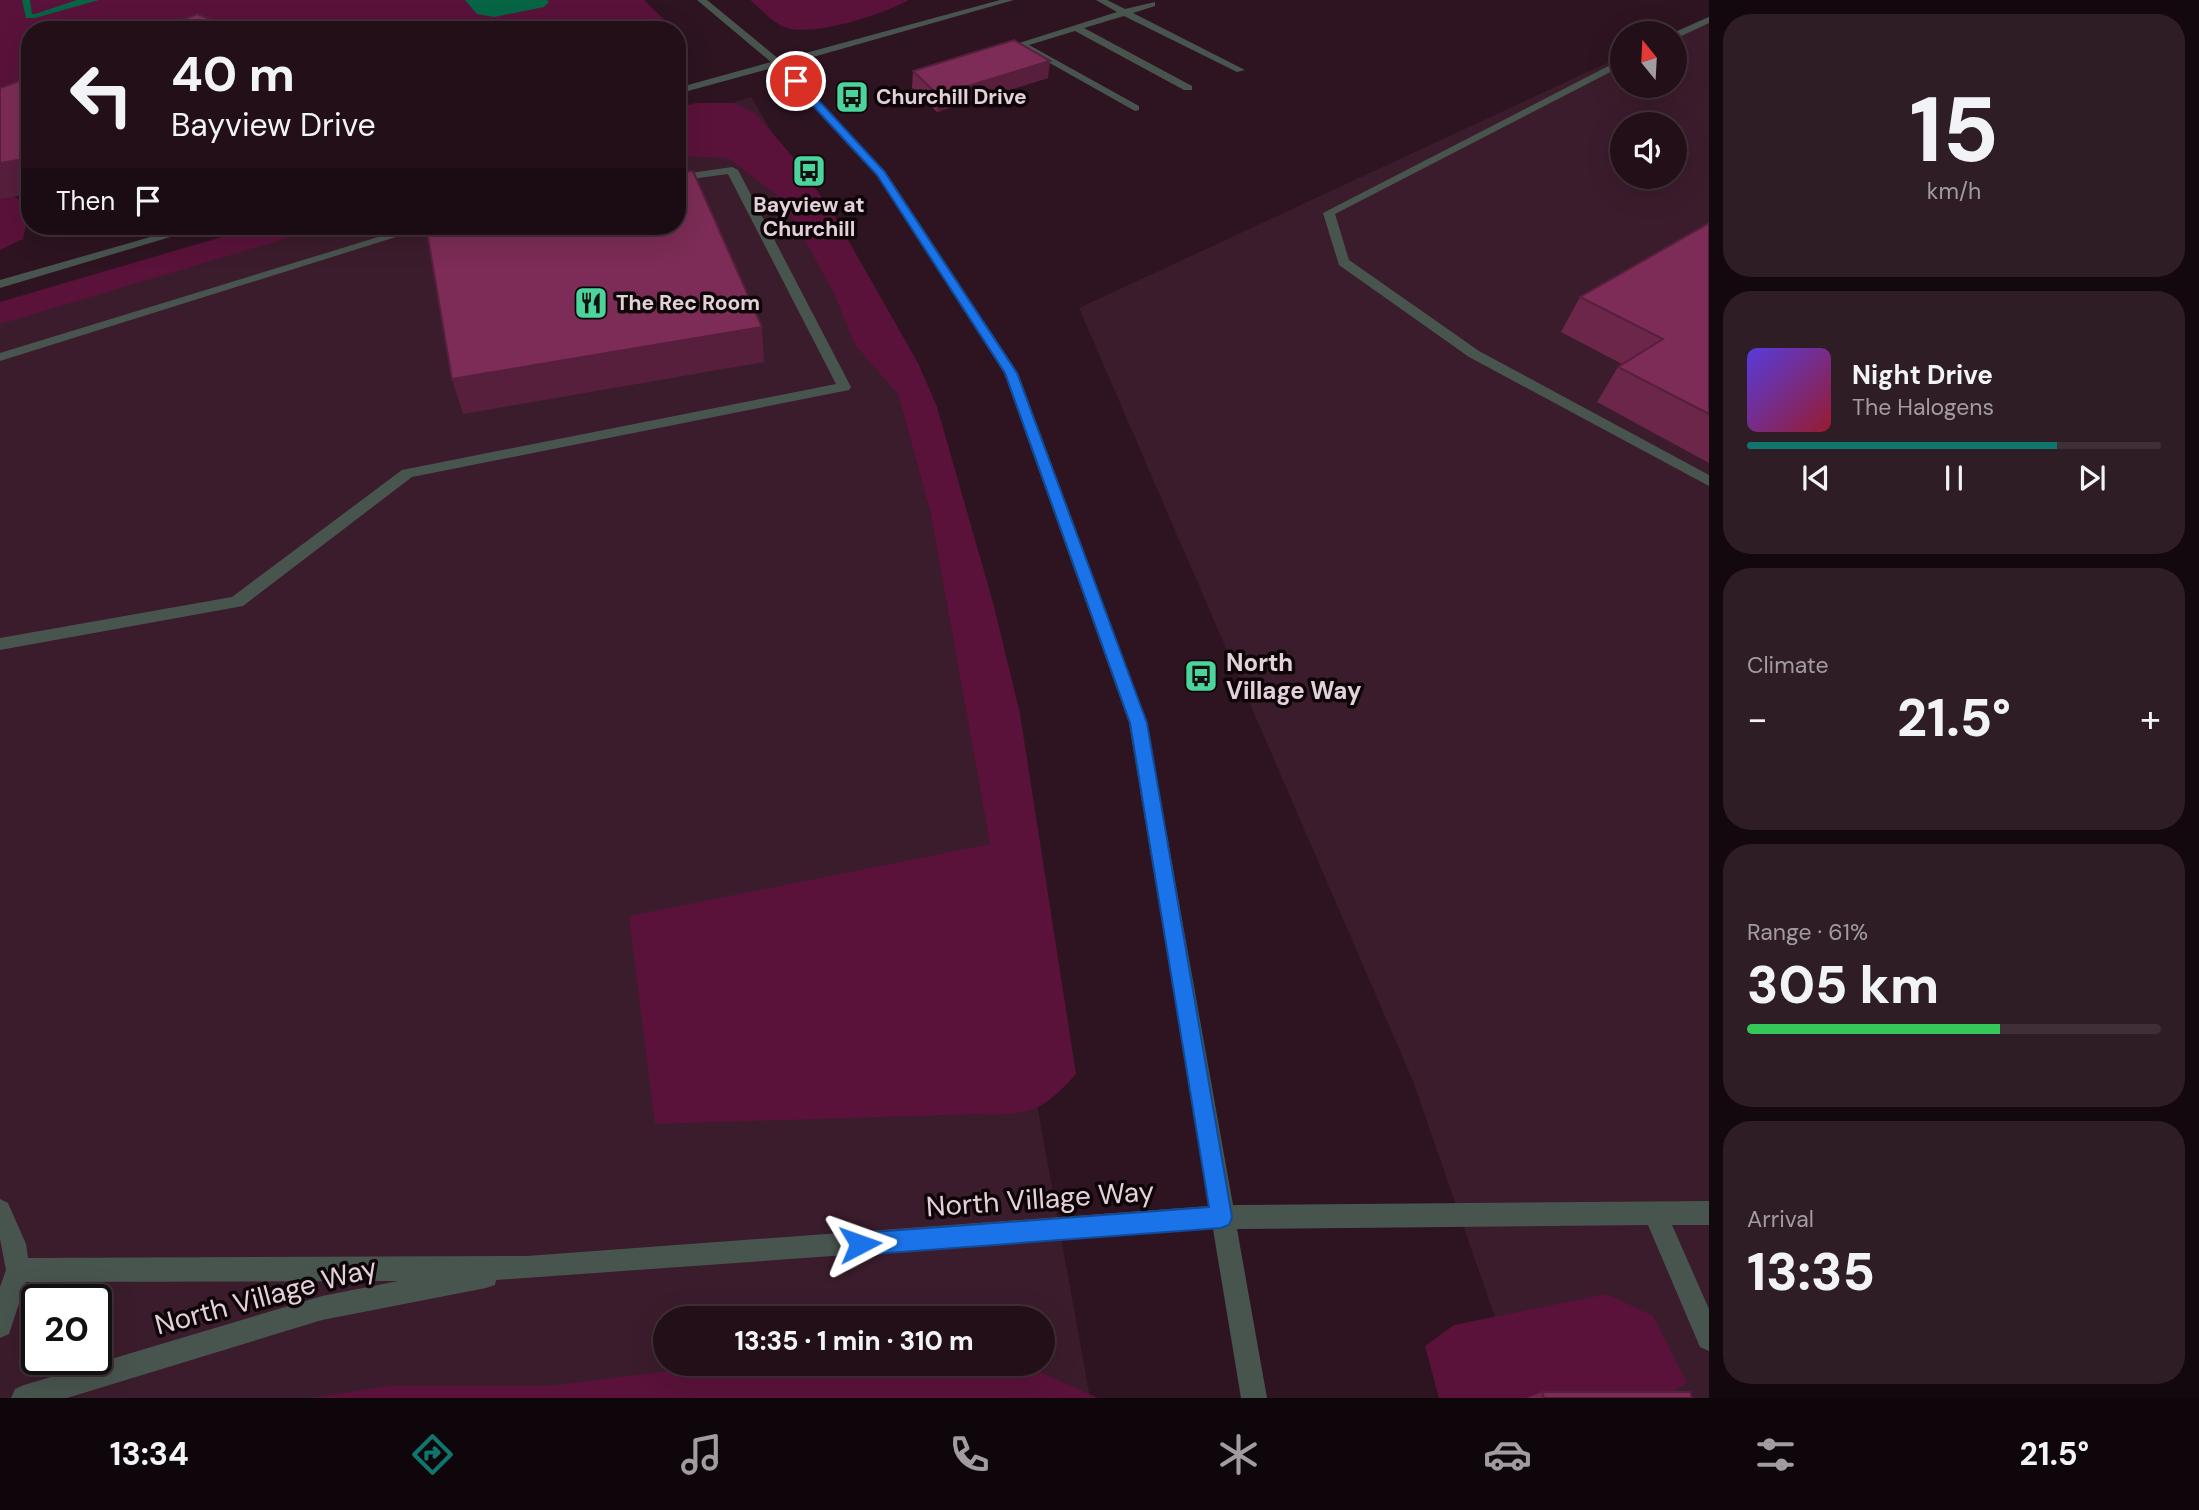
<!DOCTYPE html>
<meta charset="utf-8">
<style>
:root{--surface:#220f18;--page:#2e1d25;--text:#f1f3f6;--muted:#a29ca2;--line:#3f2f37;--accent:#0f766e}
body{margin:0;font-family:"DM Sans",sans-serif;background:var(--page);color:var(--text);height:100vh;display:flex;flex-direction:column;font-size:26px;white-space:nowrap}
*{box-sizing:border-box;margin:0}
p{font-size:23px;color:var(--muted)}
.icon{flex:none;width:38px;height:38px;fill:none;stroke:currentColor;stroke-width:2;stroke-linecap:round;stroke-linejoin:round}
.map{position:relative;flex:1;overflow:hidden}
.details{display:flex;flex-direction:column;gap:14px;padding:14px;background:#13080d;width:490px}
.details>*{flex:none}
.guide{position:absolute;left:21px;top:21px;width:665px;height:214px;border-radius:28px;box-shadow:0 7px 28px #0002,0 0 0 2px var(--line);background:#220f18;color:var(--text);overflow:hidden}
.needle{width:46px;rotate:342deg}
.tools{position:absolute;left:1610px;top:21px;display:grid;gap:14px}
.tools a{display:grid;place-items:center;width:77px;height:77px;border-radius:50%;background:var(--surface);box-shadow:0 7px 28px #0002,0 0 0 2px var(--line);font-size:35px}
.speed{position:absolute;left:21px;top:1284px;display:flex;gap:14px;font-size:35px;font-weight:700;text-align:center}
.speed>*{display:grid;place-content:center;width:91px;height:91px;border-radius:50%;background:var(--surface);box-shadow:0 7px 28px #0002,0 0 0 2px var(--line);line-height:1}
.speed .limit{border:4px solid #111;border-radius:10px;background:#fff;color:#111}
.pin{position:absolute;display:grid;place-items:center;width:60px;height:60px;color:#fff;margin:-30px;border:4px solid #fff;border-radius:50%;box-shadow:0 2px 7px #0007}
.me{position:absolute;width:77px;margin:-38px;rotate:86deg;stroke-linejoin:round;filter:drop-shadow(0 0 5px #0008)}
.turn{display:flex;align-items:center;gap:24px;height:147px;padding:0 35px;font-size:32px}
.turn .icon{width:91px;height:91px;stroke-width:2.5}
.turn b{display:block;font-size:49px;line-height:60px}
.then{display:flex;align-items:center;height:66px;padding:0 35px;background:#0003;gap:14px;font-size:26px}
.big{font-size:52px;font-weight:800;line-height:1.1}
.details .widget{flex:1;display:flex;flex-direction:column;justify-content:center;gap:10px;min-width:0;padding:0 24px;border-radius:28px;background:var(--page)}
.details .dial{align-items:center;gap:0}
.dial b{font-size:91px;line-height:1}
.song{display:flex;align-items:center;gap:21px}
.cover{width:84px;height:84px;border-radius:10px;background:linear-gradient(135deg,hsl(250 70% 55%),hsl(350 70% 35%))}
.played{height:7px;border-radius:4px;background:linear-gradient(90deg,var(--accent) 75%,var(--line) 75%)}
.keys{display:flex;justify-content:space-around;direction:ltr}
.heat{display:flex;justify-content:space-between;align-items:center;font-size:38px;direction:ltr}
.charge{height:10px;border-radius:5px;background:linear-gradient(90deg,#34c759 61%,var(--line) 0)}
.trip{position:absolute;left:653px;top:1306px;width:402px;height:70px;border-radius:35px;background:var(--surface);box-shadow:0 7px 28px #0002,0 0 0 2px var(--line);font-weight:800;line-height:70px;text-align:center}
.tabs{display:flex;height:112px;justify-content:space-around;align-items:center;background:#0e060a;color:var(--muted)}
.tabs .icon{width:49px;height:49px}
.tabs .on{color:var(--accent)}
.tabs b{font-size:32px;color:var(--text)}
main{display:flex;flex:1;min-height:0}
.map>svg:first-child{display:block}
.built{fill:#3b1c2c;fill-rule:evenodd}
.green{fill:#5a123a}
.water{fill:#056544}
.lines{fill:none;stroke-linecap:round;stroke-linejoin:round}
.stream{fill:#056544;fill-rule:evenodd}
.minor{fill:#48554e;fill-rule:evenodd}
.wall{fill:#6b264a}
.shaded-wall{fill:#571f3c}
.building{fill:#7c2c56;stroke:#571f3c;stroke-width:2}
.route{fill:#1a73e8;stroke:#114b97;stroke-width:2}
.labels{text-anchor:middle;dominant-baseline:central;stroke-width:7;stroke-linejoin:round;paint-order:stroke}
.far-poi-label{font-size:21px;font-weight:bold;fill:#e3d1d9;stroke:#0e0508;text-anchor:start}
.poi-label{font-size:24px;font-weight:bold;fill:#e3d1d9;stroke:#0e0508;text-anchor:start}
.near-street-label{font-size:28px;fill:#e3d1d9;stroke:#0e0508}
</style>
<main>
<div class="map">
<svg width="1709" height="1398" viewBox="0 0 1709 1398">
<rect width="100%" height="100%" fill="#2d1420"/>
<!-- built -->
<g class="built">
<path d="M1709,16v1382h-186l-110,-317 -334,-773 543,-252v30h53v-53h-3zM1622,124h53v53h-53z"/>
<path d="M751,97l76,128 71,169 32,117 160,887h-1090v-1078l328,-94h349v-106zM37,1300h59v60h-59zM665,1318h378v45h-378z"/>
</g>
<!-- green -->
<g class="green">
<path d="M0,0h644l31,30h-645v68l-30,12z"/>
<path d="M750,0h159c-26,14 -97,38 -125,27 -12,-5 -24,-19 -34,-27z"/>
<path d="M696,103h38l22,11 42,49 37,54 83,146 19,44 57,199 26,108 56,360c-36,40 -47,41 -99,40l-322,10 -26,-208 361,-72 -60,-333 -32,-117 -43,-49 -21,-52 -52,-94 -54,-41 -51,-2v-48z"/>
<path d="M0,193h8l22,13 -7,33 -23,11z"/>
<path d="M259,226h69l-328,98v-22z"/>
<path d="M1607,1294l46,22 34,67 -25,15h-223l-14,-52 29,-21z"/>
<path d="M734,1363h286l78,35h-788l78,-12h161z"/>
</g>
<!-- water -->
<path class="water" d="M465,0h82l2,2 -5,5 -50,10 -17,-3z"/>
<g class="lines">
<!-- stream -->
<path class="stream" d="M22,0h8l2,14h3l42,-14h22l-64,18h-9z"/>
<!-- minor -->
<g class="minor">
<path d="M697,0h10l73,60 220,-60h14l-229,65 100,106 133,202 129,350 86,482 476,-4v24h-37l37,84v42l-9,-4 -52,-122 -411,4 30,169h-26l-28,-169 -717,51 -1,5 -9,3 -164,32 -255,78h-56l4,-9 9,-4 298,-89 76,-15 -372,1 -17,52 -9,4v-51l6,-17 -6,-31v-40l8,4 18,41 2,14 499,-2 682,-50 -80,-483 -125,-350 -127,-198 -101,-108 -99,27v-6l94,-26z"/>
<path d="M1096,0h11l18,9 30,-7v4l-22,7 112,57 -8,2 -113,-56 -40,12 108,58v4h-8l-109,-59 -46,14 110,61v4l-4,1 -119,-67 101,-32z"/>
<path d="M1709,17v6l-34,16 -2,-6z"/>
<path d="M1622,59v7l-287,148 14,46 130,91 230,124v11l-240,-129 -130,-92 -16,-52z"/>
<path d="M732,167l6,3 113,217 -2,3 -437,87 -169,129 -243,44v-12l232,-41 170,-127 434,-86 -108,-210 -51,7v-6z"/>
<path d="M189,226h18l-207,62v-8z"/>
<path d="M414,226h17l-431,135v-8z"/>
</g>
</g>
<!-- wall -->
<g class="wall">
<path d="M913,71l135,7 -111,34 -25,-24z"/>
<path d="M1709,223v240l-112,-61 21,-35 4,-3 -61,-32 19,-35z"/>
<path d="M1542,1392l150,6h-166z"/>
</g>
<!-- shaded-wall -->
<g class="shaded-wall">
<path d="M1050,61l-2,17 -111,34 1,-17z"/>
<path d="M30,158v36l-30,5v-36z"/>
<path d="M762,327l2,35 -301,52 -11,-35z"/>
</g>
<!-- building -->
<g class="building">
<path d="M197,14l42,16h-83z"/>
<path d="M1014,40l36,21 -112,34 -25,-24z"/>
<path d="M30,77v81l-30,5v-75z"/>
<path d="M693,171l69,156 -310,52 -26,-153h251v-53z"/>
<path d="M1709,223v191l-91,-47 45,-28 -83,-42z"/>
<path d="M1542,1392h148l2,6h-148z"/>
</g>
<!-- route -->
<path class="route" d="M792,79h7l85,92 133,202 130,350 85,494 -3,8 -8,3 -361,27 -7,-4 -4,-7 4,-8 7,-3 349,-26 -79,-484 -125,-350 -128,-198 -85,-92z"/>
<!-- icons -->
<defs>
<symbol id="bus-square" viewBox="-11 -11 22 22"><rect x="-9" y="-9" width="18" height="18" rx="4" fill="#4bd49b" stroke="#0e0508"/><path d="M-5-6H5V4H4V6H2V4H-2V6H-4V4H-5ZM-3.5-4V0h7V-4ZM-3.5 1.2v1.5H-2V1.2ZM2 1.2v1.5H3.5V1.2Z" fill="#111"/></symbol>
<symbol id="restaurant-square" viewBox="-11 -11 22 22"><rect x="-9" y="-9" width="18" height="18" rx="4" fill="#4bd49b" stroke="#0e0508"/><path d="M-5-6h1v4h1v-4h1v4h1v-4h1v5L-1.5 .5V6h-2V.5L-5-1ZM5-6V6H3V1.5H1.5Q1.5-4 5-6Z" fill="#111"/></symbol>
</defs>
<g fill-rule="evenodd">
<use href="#bus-square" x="833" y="78" width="38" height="38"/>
<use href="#bus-square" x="790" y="152" width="38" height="38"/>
<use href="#restaurant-square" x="572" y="284" width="38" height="38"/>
<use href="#bus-square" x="1182" y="657" width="38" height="38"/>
</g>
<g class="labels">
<!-- far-poi labels -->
<g class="far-poi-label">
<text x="876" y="97">Churchill Drive</text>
<text x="809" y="205" text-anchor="middle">Bayview at<tspan x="809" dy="24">Churchill</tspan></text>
<text x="616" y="303">The Rec Room</text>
</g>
<!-- poi labels -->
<g class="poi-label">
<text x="1226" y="662">North<tspan x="1226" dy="28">Village Way</tspan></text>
</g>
<!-- near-street labels -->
<g class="near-street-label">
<text transform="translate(1040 1199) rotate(-4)">North Village Way</text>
<text transform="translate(266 1296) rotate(-15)">North Village Way</text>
</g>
</g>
</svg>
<div class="tools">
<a><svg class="needle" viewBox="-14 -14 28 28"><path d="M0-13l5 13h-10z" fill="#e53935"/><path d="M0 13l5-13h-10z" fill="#a29ca2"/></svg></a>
<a><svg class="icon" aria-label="sound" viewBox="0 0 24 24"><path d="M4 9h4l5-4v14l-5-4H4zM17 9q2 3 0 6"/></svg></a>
</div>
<div class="speed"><div class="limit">20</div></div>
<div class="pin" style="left:796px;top:81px;background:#d93025"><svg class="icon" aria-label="arrive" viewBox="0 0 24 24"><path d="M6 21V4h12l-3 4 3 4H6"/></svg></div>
<svg class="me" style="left:860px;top:1244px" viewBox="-20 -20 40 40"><path d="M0-17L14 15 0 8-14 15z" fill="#1a73e8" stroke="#fff" stroke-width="4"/></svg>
<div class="trip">13:35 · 1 min · 310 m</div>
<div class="guide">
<div class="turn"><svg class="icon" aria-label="left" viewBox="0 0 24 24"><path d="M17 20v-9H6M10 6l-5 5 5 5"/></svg><div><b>40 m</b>Bayview Drive</div></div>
<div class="then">Then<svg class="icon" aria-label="arrive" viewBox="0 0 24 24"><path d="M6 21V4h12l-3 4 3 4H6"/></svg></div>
</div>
</div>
<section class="details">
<div class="widget dial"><b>15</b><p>km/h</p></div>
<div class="widget">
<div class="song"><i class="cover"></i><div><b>Night Drive</b><p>The Halogens</p></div></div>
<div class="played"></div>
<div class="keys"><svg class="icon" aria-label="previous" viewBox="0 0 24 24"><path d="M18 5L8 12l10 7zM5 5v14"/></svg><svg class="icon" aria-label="pause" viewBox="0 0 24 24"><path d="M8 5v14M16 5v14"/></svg><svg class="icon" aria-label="next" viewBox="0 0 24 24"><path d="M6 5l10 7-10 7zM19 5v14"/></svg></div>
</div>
<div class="widget"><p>Climate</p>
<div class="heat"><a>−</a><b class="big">21.5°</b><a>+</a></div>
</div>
<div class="widget"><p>Range · 61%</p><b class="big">305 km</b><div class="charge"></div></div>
<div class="widget"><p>Arrival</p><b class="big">13:35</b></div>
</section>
</main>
<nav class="tabs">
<b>13:34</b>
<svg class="icon on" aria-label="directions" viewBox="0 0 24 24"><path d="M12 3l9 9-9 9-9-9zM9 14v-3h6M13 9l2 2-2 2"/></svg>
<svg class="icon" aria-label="music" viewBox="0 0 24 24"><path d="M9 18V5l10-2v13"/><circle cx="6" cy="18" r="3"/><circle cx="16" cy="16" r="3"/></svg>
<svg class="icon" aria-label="phone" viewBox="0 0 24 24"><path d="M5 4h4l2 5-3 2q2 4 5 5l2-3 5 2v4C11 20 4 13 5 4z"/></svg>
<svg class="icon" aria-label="climate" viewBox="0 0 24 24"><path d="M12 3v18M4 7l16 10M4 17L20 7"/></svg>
<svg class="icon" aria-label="car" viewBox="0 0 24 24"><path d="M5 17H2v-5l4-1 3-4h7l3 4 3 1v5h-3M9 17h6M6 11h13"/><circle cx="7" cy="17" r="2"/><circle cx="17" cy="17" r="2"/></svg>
<svg class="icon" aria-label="filters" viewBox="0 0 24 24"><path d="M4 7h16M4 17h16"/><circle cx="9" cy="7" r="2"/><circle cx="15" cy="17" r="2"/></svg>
<b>21.5°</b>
</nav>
